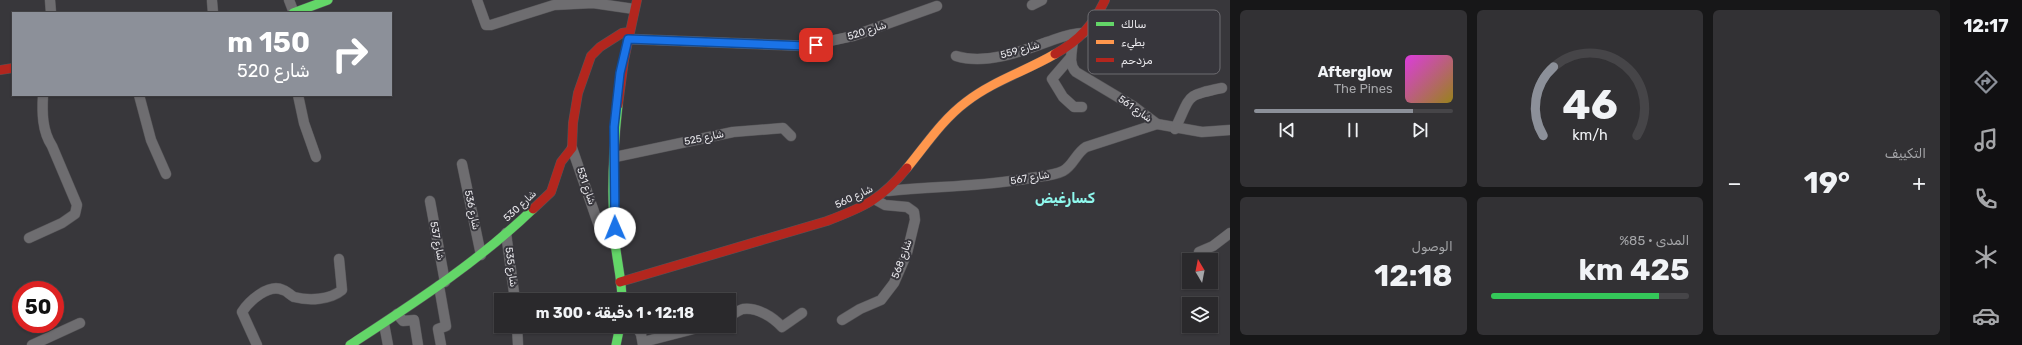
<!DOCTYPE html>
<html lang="ar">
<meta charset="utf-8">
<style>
:root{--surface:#2a292c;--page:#323134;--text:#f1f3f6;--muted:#a5a6a9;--line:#464548;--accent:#8c9099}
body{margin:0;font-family:Rubik,Cairo,sans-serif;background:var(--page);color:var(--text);direction:rtl;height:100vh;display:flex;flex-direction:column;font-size:15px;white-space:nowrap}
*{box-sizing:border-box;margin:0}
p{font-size:13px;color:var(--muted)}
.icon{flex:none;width:22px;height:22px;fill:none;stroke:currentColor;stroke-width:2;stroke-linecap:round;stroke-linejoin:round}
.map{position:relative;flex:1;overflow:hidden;direction:ltr}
.sheet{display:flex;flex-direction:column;gap:10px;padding:10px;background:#171718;width:720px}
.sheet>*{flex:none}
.banner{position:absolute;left:12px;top:12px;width:380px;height:84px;border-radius:0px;box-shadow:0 1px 3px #0004,0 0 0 1px var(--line);direction:rtl;background:#8c9099;color:#fff;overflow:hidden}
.needle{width:26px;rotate:350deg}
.buttons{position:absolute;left:1182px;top:253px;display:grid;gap:8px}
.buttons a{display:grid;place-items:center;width:36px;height:36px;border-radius:0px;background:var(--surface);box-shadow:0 1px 3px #0004,0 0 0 1px var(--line);font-size:20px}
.speed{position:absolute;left:12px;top:281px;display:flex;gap:8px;font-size:20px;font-weight:700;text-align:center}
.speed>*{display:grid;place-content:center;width:52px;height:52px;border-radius:50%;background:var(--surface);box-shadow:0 1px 3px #0004,0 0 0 1px var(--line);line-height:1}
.speed .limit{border:6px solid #d22;background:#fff;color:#111}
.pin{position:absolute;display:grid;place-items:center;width:34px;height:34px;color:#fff;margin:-17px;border-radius:8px;box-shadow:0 2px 6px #0006}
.me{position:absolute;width:44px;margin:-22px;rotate:359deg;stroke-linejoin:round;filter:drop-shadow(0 0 3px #0008)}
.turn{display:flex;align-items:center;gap:14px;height:84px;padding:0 16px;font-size:18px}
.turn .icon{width:52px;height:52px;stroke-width:2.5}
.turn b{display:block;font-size:28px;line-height:34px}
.big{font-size:30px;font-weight:700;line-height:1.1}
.sheet .card{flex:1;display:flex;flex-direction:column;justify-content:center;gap:6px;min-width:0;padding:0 14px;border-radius:6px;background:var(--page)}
.sheet .dial{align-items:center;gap:0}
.dial svg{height:104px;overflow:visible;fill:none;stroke:var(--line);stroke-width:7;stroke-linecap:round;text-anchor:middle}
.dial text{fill:var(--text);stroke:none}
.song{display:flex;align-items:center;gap:12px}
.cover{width:48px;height:48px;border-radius:6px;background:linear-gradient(135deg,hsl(300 70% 55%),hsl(50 70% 35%))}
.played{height:4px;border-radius:2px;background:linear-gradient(90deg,var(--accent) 80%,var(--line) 80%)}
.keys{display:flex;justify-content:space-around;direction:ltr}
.heat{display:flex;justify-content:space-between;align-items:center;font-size:22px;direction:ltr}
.charge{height:6px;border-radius:3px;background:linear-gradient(90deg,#34c759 85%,var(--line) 0)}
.sheet .tiles{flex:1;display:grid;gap:10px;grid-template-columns:repeat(3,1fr)}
.card:first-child{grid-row:span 2}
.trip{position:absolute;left:494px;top:293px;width:242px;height:40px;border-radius:0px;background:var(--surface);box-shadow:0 1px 3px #0004,0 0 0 1px var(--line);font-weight:700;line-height:40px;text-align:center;direction:rtl}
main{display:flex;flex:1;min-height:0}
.tab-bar{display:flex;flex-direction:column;width:72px;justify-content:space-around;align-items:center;background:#111012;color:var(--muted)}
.tab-bar .icon{width:28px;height:28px}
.tab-bar .selected{color:var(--accent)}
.tab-bar b{font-size:18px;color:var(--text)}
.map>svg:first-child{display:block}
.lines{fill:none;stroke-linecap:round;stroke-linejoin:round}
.street-casing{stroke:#555457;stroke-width:11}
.fast-casing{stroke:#555457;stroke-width:10}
.slow-casing{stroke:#555457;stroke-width:10}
.jam-casing{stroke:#555457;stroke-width:10}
.street{stroke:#6e6d70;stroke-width:10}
.fast{stroke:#63d668;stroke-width:9}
.slow{stroke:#ff974d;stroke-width:9}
.jam{stroke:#b3261e;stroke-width:9}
.route-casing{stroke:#114b97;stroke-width:10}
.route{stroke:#1a73e8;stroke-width:7}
.labels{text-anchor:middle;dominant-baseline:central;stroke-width:4;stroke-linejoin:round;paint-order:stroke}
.street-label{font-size:10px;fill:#eae9ed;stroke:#37363c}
.district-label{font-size:14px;font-weight:bold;fill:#8ff8ed;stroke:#37363c}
.key{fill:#37363c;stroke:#6d6c71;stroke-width:1}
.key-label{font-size:11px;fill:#eae9ed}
</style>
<main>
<nav class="tab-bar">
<b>12:17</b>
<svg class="icon selected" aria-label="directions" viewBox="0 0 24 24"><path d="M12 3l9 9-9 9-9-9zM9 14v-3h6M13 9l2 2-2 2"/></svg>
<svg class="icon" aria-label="music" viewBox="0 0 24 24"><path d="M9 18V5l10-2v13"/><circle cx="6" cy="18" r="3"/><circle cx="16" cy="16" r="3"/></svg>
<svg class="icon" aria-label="phone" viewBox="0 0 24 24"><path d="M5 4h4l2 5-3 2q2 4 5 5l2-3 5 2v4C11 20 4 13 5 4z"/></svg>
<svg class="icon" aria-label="climate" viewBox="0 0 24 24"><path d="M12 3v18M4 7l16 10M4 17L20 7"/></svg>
<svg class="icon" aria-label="car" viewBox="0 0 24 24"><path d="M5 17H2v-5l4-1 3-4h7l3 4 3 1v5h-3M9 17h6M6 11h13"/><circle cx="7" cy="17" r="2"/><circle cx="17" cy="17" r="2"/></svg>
</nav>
<section class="sheet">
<div class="tiles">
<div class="card"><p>التكييف</p>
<div class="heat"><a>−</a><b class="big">19°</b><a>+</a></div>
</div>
<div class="card dial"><svg viewBox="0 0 100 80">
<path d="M14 69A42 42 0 1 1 86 69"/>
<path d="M14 69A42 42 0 0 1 22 16" stroke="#8c9099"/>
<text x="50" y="56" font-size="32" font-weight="700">46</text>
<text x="50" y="72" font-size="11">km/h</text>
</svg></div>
<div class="card">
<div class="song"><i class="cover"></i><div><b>Afterglow</b><p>The Pines</p></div></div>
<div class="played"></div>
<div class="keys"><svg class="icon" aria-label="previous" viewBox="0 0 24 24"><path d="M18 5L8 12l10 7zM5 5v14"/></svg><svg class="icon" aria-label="pause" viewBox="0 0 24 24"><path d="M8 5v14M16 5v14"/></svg><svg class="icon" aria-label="next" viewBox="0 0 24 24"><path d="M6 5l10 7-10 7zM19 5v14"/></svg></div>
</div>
<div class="card"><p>المدى · 85%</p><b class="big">425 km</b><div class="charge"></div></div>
<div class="card"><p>الوصول</p><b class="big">12:18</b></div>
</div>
</section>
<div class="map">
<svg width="1230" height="345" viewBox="0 0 1230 345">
<rect width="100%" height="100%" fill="#38373b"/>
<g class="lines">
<defs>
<g id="street">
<path d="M50,0l1,13"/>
<path d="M289,0l5,13"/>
<path d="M477,0l9,25h5l63,-20 39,-2 41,6"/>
<path d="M212,1l1,12"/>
<path d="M1032,5l10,-5"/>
<path d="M628,39l179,7 46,-10 84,-30"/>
<path d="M1073,41c-1,11 -5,23 3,31l57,34 24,18 45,8 28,-2"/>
<path d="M956,56c29,9 64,-4 91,-14 12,-4 23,-9 36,-9"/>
<path d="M1071,57l-19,22 11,18 11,10h8"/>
<path d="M139,95l12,45 15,34"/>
<path d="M298,95l6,28 12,34"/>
<path d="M1175,129c17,-35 9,-33 47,-41"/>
<path d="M572,148l28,81 15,13"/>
<path d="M615,157l118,-25 50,-4 8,8"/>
<path d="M462,164l19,91"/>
<path d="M888,191c48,-5 95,-4 142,-13 11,-2 23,-2 33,-7 10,-5 13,-18 23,-24l71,-23"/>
<path d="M430,201l15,81"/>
<path d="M506,233l9,67"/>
<path d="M29,238l33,-15 13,-9 2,-9 -25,-59c-10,-15 -10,-34 -9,-51"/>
<path d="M1199,252l14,-6 17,-13"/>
<path d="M439,286l7,40 -8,3 3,16"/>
<path d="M397,314l6,7 11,-1 4,25"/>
<path d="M729,316c5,-2 10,-6 14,-7 14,-2 30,8 39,18l20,-14"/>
<path d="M842,320l18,-11 21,-9 13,-17 13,-30 8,-33 -1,-8 -7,-5 -22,-2 -9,-5"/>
<path d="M384,324l4,21"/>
<path d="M517,326l1,19"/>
<path d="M636,326l5,8 2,11"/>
<path d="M643,342l62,-16"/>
<path d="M32,345l48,-22"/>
<path d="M257,345l-15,-33c7,-11 27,-29 41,-22 4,1 7,5 11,7 15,4 36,3 48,-7l-3,-31"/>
</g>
<g id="fast">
<path d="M293,13l35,-13"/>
<path d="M618,105c-5,45 -7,92 -3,137 2,20 7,38 7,58"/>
<path d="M350,345c64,-42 128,-83 183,-136"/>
<path d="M616,345l4,-19"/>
</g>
<path id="slow" d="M907,168c19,-23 35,-48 59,-66 27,-21 60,-31 89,-48"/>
<g id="jam">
<path d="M1055,54c25,-14 38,-29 50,-54"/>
<path d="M0,70l13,-2"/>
<path d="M618,105l6,-45 13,-60"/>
<path d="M533,209l18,-17 10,-30 11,-14 1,-25 5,-30 13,-37 9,-9 22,-14 7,-1"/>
<path d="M620,282l207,-61c37,-14 55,-22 80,-53"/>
</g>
</defs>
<!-- street casing -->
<use href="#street" class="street-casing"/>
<!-- fast casing -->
<use href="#fast" class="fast-casing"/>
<!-- slow casing -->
<use href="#slow" class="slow-casing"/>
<!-- jam casing -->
<use href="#jam" class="jam-casing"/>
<!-- street -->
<use href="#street" class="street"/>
<!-- fast -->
<use href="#fast" class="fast"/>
<!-- slow -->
<use href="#slow" class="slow"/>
<!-- jam -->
<use href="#jam" class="jam"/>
</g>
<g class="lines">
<defs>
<path id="route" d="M615,228l-1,-101 6,-54 8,-34 179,7 9,-1"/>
</defs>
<!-- route casing -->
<use href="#route" class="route-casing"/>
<!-- route -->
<use href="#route" class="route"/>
</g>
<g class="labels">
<!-- street labels -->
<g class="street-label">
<text transform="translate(867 31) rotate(-18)">شارع 520</text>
<text transform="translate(1020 50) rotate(-16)">شارع 559</text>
<text transform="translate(1135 109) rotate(35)">شارع 561</text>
<text transform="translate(704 138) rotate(-12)">شارع 525</text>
<text transform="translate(1030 178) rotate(-10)">شارع 567</text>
<text transform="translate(586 186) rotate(71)">شارع 531</text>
<text transform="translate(854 197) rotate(-26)">شارع 560</text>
<text transform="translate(520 206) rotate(-43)">شارع 530</text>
<text transform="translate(472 210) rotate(78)">شارع 536</text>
<text transform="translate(437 241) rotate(79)">شارع 537</text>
<text transform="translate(902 259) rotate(-70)">شارع 568</text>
<text transform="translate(511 267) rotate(83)">شارع 535</text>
</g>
<!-- district labels -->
<g class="district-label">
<text x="1065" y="198">كسارغيض</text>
</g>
</g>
<!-- legend -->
<rect x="1088" y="10" width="132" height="64" rx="6" class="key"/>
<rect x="1096" y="22" width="18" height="4" fill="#63d668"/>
<rect x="1096" y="40" width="18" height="4" fill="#ff974d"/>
<rect x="1096" y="58" width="18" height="4" fill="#b3261e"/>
<g class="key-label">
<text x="1121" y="28">سالك</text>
<text x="1121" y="46">بطيء</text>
<text x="1121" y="64">مزدحم</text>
</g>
</svg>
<div class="buttons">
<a><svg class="needle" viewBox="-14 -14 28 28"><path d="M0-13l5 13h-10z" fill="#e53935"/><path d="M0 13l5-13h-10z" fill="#a5a6a9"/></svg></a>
<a><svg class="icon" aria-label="layers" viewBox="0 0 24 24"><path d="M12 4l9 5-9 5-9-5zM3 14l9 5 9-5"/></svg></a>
</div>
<div class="speed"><div class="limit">50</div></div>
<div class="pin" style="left:816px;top:45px;background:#d93025"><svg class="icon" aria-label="arrive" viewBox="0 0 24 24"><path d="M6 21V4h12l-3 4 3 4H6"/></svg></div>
<svg class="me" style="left:615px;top:228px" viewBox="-20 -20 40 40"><circle r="19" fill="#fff"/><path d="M0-13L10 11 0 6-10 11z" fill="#1a73e8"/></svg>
<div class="trip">12:18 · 1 دقيقة · 300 m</div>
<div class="banner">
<div class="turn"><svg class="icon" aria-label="right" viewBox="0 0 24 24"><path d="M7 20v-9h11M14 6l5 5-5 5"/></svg><div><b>150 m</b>شارع 520</div></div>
</div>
</div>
</main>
